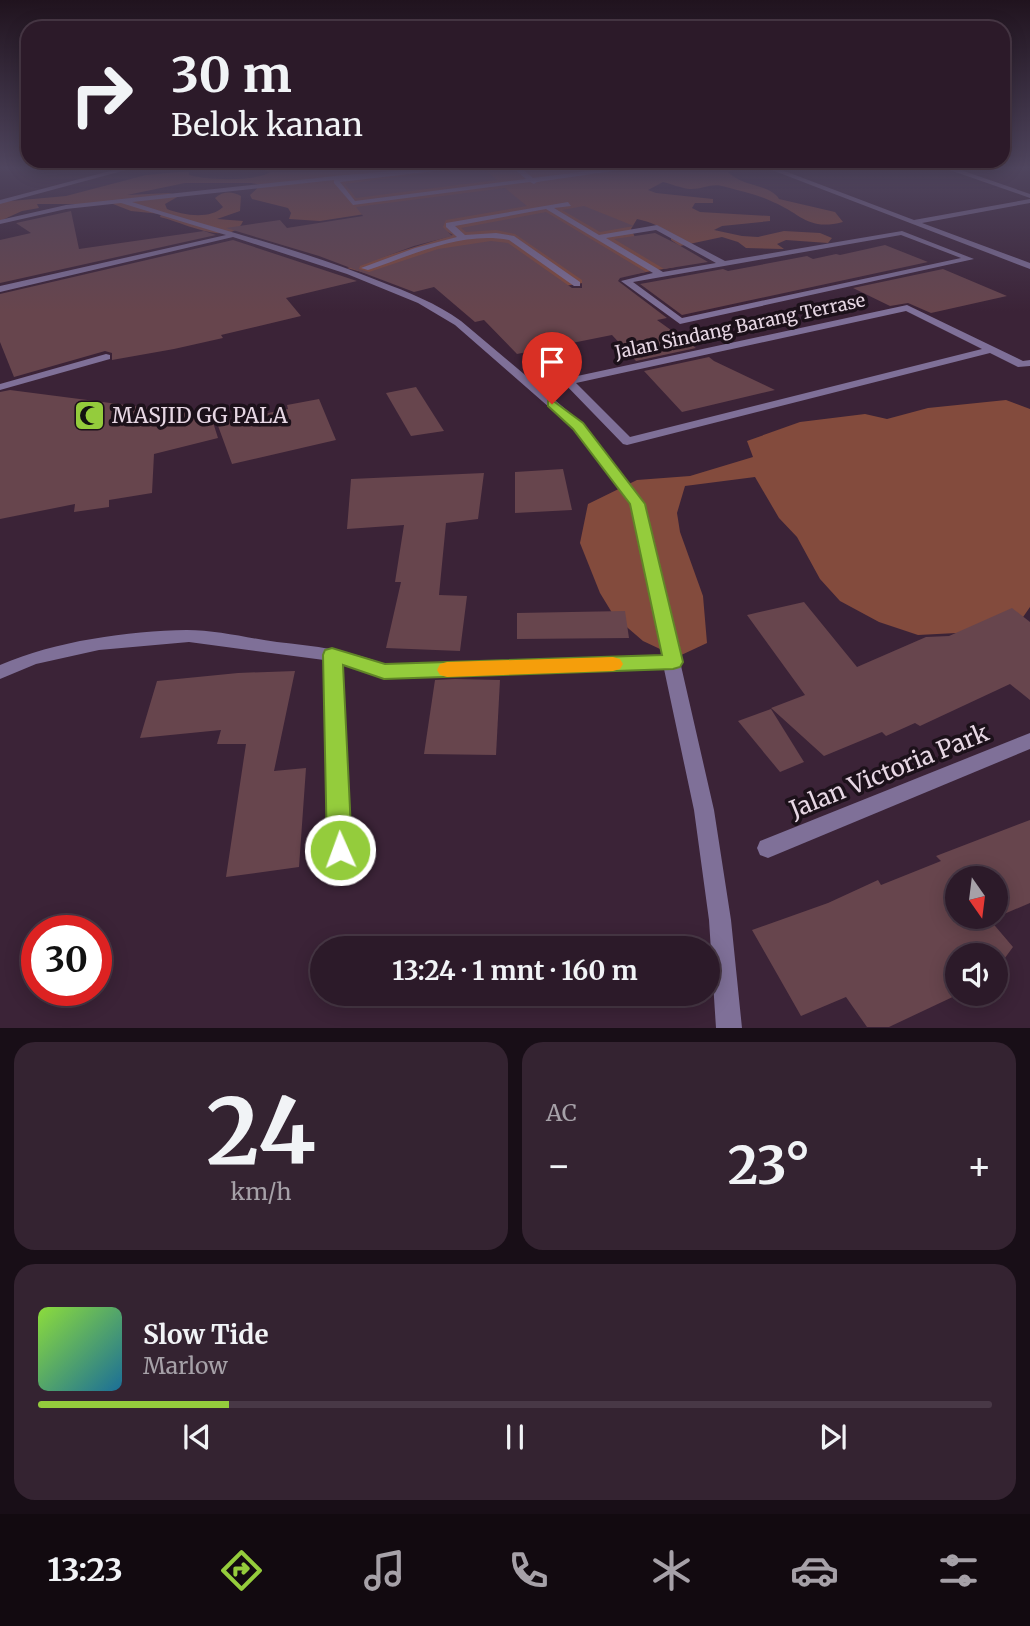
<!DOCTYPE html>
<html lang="id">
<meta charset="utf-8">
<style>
:root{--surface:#2c1a29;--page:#342331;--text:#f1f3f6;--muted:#a6a1a8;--line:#483846;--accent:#94cc3c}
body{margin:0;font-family:Merriweather,serif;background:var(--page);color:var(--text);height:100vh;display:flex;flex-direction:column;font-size:26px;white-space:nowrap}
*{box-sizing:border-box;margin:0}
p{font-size:23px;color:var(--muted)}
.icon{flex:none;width:38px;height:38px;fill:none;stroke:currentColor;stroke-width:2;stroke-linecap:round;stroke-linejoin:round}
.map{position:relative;height:1028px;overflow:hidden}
.panel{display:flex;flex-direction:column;gap:14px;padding:14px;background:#180e17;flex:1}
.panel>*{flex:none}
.hud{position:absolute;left:21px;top:21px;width:989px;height:147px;border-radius:21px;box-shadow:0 4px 18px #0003,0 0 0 2px var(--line);background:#2c1a29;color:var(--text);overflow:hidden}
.needle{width:46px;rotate:166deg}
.controls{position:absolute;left:945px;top:866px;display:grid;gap:14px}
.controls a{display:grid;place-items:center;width:63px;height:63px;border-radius:50%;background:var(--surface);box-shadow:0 4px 18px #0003,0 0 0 2px var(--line);font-size:35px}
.speed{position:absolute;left:21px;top:915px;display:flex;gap:14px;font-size:35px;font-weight:700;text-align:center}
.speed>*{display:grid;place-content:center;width:91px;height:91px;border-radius:50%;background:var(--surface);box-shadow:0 4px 18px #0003,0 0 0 2px var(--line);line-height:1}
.speed .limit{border:10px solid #d22;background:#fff;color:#111}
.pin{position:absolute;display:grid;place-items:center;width:60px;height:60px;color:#fff;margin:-72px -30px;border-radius:50% 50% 50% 0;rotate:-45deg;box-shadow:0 0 7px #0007}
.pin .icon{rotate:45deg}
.me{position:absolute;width:77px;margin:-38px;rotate:358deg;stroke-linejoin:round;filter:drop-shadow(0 0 5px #0008)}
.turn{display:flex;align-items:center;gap:24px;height:147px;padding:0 35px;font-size:32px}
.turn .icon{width:91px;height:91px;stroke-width:2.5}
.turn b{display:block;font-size:49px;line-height:60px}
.big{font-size:52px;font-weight:700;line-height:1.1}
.panel .card{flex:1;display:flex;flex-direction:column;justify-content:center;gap:10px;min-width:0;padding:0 24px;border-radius:21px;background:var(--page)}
.panel .dial{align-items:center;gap:0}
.dial b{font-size:91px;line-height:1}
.song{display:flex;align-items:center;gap:21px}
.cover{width:84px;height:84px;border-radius:10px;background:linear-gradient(135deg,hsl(90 70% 55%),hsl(200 70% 35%))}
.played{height:7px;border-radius:4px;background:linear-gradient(90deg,var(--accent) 20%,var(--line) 20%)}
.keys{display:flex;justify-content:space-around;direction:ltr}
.heat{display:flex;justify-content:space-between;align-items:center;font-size:38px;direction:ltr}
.panel .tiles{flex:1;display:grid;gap:14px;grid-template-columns:1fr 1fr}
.card:last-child{grid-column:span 2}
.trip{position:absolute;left:310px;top:936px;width:410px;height:70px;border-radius:35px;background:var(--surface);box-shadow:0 4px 18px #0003,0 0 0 2px var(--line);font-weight:700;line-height:70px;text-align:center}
.dock{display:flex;height:112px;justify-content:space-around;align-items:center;background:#120a10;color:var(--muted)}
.dock .icon{width:49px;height:49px}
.dock .selected{color:var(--accent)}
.dock b{font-size:32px;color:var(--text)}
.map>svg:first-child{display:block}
.forest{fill:#834b3d}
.building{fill:#67454d;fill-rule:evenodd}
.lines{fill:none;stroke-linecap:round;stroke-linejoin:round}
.service{fill:#7f7098;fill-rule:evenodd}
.minor{fill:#7f7098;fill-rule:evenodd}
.route{fill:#94cc3c;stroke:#608527;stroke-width:2}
.slow{fill:#f59e0b}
.labels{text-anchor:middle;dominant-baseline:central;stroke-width:7;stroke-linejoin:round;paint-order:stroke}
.far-street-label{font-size:18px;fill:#e7d7e4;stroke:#1c111a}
.poi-label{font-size:21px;fill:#e7d7e4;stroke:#1c111a;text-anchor:start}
.near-street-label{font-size:24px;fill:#e7d7e4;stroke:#1c111a}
</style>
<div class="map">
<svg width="1030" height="1028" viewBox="0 0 1030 1028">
<rect width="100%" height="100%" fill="#3b2337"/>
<!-- forest -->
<g class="forest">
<path d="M255,167h489l-16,5c14,15 42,12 51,27l56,13 8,10c-36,9 -41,-8 -70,-20 -14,-7 -32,-11 -47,-15 -16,-5 -22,3 -37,2 -8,-1 -18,-5 -26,-7l-15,8 8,3 57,6v4h-18l-3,5 8,4 70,4v5l-48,5 -8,4 28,6 16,1 26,-6 36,2 12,5 -4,5 -42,-3 -9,4 7,5 -38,-1 -8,-6 -16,-5 -42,9 -9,-6v-6c-11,-8 -20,-12 -34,-15l-6,10 6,12 38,26 -150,26 -156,-19 -22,-6 106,-33 -49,-27 -84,13 -31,-2 2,-6 -3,-5 -36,-9 -2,-4 11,-10 -10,-2h-66l-58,12 42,-2 10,3 -14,8 2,5c15,6 43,11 56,-2l-8,-9c8,-7 17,-7 26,-2l-1,15 -23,8 26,2c-11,28 -63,0 -83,-4l1,-3 -30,-3 -18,-7h-76l2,4 -17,3 -22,10v-19l66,-6 80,-21 43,-4v4c16,5 67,7 81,-3z"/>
<path d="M1006,400l24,9v198l-9,13 -26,11 -77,4 -39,-13 -39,-21 -20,-22 -23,-42 -18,-19 -24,-41 -70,9 -8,27 3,19 23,64 4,47 -30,14 -34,-16 -29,-25 -14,-23 -20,-50 8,-39 49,-24 53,-4 63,-19 -6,-16 53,-19 65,-8 22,5 41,-11z"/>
</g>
<!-- building -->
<g class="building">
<path d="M471,167h11l15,13 -141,18 -11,-14z"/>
<path d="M505,188l22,18 -81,14 -3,7 9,9 -38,10 -54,20 -1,3 10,3 69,-23 53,-8 17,2 64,45h10v-8l-67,-46 -19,-4 -30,2 -5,-4 85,-16 100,60 -26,6 -2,3 49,37 -10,2 39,28 -60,13 -24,-26 -95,19 -33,-34 -9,2 -41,-35 -20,5 -95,-36 -93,-28 54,-8 7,8 76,-12 -7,-9z"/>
<path d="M584,206l50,20 -34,6 -38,-22z"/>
<path d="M71,211l8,38 125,-18 12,4 -216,48v-43l31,-7 -15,-10z"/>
<path d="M655,233l22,11 31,18 -44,7 -50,-30z"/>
<path d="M233,240l124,41 -71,17 15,18 -80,19 2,3 -49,11 -62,11v-7l-7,-2 -91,26 -14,-35v-48z"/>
<path d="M885,245l43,17 -246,53 -42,-31 83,-15 5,2 79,-15 6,3 23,-5 4,1z"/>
<path d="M943,269l64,27 -76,17 -23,-10 -18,3 -37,-18z"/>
<path d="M709,357l5,4 61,29 -93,22 -38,-41z"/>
<path d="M416,387l28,44 -33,5 -25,-43z"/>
<path d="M10,390l201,26 7,22 -64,16 -2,39 -43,7v7l-35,5 1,-8 -75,15v-127z"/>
<path d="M319,399l17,41 -104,24 -15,-41 71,-14 -1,-4z"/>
<path d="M563,469l9,41 -57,3v-41z"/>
<path d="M484,473l-6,46 -32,4 -7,72 28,1 -7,55 -74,-3 15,-66h-6l9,-57 -57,4 4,-50z"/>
<path d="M804,602l53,65 69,-30 23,-1 63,-28 18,14v78l-20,-16 -90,42 -5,-3 -29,13 -4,-4 -58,24 -53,-48 34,-13 -58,-80z"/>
<path d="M625,611l4,27 -112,1v-26z"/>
<path d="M295,671l-21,100 32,-3 -7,99 -73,10 20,-133h-29l4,-14 -81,8 17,-57 81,-8z"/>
<path d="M455,679l45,1 -4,75 -72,-1 11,-74z"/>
<path d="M771,709l33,53 -24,10 -42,-51z"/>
<path d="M1030,820v83l-40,17 23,27 -17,23v-14h-39l2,38 -70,33h-22l-21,-30 -45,19 -49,-86 76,-27 50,-23 3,5 60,-24 -5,-5zM957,878h39v39h-39z"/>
</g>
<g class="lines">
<!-- service -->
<g class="service">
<path d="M125,167h12l-137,37v-4z"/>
<path d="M941,167h11l78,27v4z"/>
</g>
<!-- minor -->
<g class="minor">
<path d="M441,167h28l-129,15 15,19 171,-22 -14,-12h8l13,11 85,-11h22l-103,15 -3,2 -4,-2 -177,23 -19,-22v-3l-202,22c82,27 167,46 247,79 29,11 57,22 82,40l121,102 62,81 70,306 17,110 11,108h-26l-7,-108 -15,-110 -30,-141 -280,10 -43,-15 10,186 -3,7 -8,3 -8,-3 -3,-7 -5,-190 -135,-18 -90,8 -63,14 -36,15v-14c55,-24 128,-34 187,-35 29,0 61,8 90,12 37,4 74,8 109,23l276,-9 -32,-152 -56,-75 -119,-104 -37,-22 -71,-29 -114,-37 -233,55v-6l226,-51 -105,-32 -55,6 -66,15v-4l66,-15 279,-30z"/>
<path d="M764,167h10l140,53 116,-21v4l-108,20 108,40v6z"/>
<path d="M568,202l3,4 -17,2 45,27 58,-10 68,36 177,-30 72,28 -294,65 -59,-43 32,-8 -107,-64 -91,17 10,9 31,-2 18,3 66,46v4h-6l-65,-46c-48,-9 -96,15 -141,30l-7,-2 54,-20 42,-11 -11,-10v-4zM656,230l60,33 -53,9 -57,-34zM901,235l60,23 -279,60 -49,-36z"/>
<path d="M907,305l116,56 7,-1v6l-12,1 -28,-14 -363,92 -4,-1 -61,-63 6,-3zM906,311l76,38 -352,88 -54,-54z"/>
<path d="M106,354l4,1v4l-110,31v-6z"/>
<path d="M1030,733v16l-262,109 -8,-3 -3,-7 3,-7z"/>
</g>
</g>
<!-- sky -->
<linearGradient id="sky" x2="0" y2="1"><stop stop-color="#20131e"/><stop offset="0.54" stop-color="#4f455e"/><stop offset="1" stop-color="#4f455e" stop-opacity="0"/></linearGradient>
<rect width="1030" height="311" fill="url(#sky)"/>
<!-- route -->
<path class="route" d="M552,400l31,23 62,81 38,158 -3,5 -7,2 -289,10 -41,-14 9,185 -4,8 -8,3 -9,-3 -4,-8 -4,-195 2,-5 7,-2 53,16 277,-9 -32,-151 -57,-75 -25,-23v-5z"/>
<!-- slow -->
<path class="slow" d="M613,657l7,2 3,5 -3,5 -7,2 -166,6 -7,-2 -3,-5 3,-6 7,-2z"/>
<!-- icons -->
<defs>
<symbol id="mosque-square" viewBox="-11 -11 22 22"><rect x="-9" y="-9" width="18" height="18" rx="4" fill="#94cc3c" stroke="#1c111a"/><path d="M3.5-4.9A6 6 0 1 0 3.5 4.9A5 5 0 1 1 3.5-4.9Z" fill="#111"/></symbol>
</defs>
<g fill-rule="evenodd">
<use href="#mosque-square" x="72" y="398" width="35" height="35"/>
</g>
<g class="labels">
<!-- far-street labels -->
<g class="far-street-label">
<text transform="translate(740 326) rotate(-12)">Jalan Sindang Barang Terrase</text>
</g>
<!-- poi labels -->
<g class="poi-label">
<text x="112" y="415">MASJID GG PALA</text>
</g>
<!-- near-street labels -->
<g class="near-street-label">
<text transform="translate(889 771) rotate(-22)">Jalan Victoria Park</text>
</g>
</g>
</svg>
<div class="controls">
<a><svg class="needle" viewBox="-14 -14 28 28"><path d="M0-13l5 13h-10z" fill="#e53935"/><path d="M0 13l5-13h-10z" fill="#a6a1a8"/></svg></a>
<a><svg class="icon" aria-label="sound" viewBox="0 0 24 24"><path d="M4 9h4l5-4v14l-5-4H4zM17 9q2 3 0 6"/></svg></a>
</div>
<div class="speed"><div class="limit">30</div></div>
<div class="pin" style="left:552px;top:404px;background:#d93025"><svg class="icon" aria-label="arrive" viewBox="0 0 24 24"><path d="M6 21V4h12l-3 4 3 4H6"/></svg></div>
<svg class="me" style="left:340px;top:850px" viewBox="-20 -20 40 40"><circle r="17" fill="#94cc3c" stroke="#fff" stroke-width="3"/><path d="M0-11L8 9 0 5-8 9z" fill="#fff"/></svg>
<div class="trip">13:24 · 1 mnt · 160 m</div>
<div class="hud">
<div class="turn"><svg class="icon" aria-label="right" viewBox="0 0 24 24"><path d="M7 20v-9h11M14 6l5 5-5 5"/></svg><div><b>30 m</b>Belok kanan</div></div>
</div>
</div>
<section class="panel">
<div class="tiles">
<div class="card dial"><b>24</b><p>km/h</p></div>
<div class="card"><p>AC</p>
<div class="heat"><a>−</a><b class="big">23°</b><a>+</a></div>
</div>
<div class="card">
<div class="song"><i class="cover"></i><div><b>Slow Tide</b><p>Marlow</p></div></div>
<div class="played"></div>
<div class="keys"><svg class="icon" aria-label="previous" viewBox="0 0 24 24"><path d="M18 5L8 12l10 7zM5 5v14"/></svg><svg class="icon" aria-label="pause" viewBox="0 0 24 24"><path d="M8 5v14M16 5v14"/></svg><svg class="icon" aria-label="next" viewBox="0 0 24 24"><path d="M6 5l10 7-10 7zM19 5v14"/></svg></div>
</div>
</div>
</section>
<nav class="dock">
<b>13:23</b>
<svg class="icon selected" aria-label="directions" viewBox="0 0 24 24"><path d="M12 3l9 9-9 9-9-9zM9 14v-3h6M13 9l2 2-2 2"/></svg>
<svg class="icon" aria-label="music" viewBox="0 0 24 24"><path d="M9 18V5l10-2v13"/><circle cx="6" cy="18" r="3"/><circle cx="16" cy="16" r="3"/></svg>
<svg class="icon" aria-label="phone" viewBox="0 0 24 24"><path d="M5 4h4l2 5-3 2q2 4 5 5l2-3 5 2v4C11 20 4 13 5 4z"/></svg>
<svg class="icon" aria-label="climate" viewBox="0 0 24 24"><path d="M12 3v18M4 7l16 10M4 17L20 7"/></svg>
<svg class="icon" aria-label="car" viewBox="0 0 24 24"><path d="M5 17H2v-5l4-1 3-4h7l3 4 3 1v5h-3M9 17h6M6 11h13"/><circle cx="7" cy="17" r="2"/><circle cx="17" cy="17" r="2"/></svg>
<svg class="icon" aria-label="filters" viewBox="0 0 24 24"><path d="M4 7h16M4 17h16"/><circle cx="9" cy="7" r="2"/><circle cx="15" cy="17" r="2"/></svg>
</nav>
